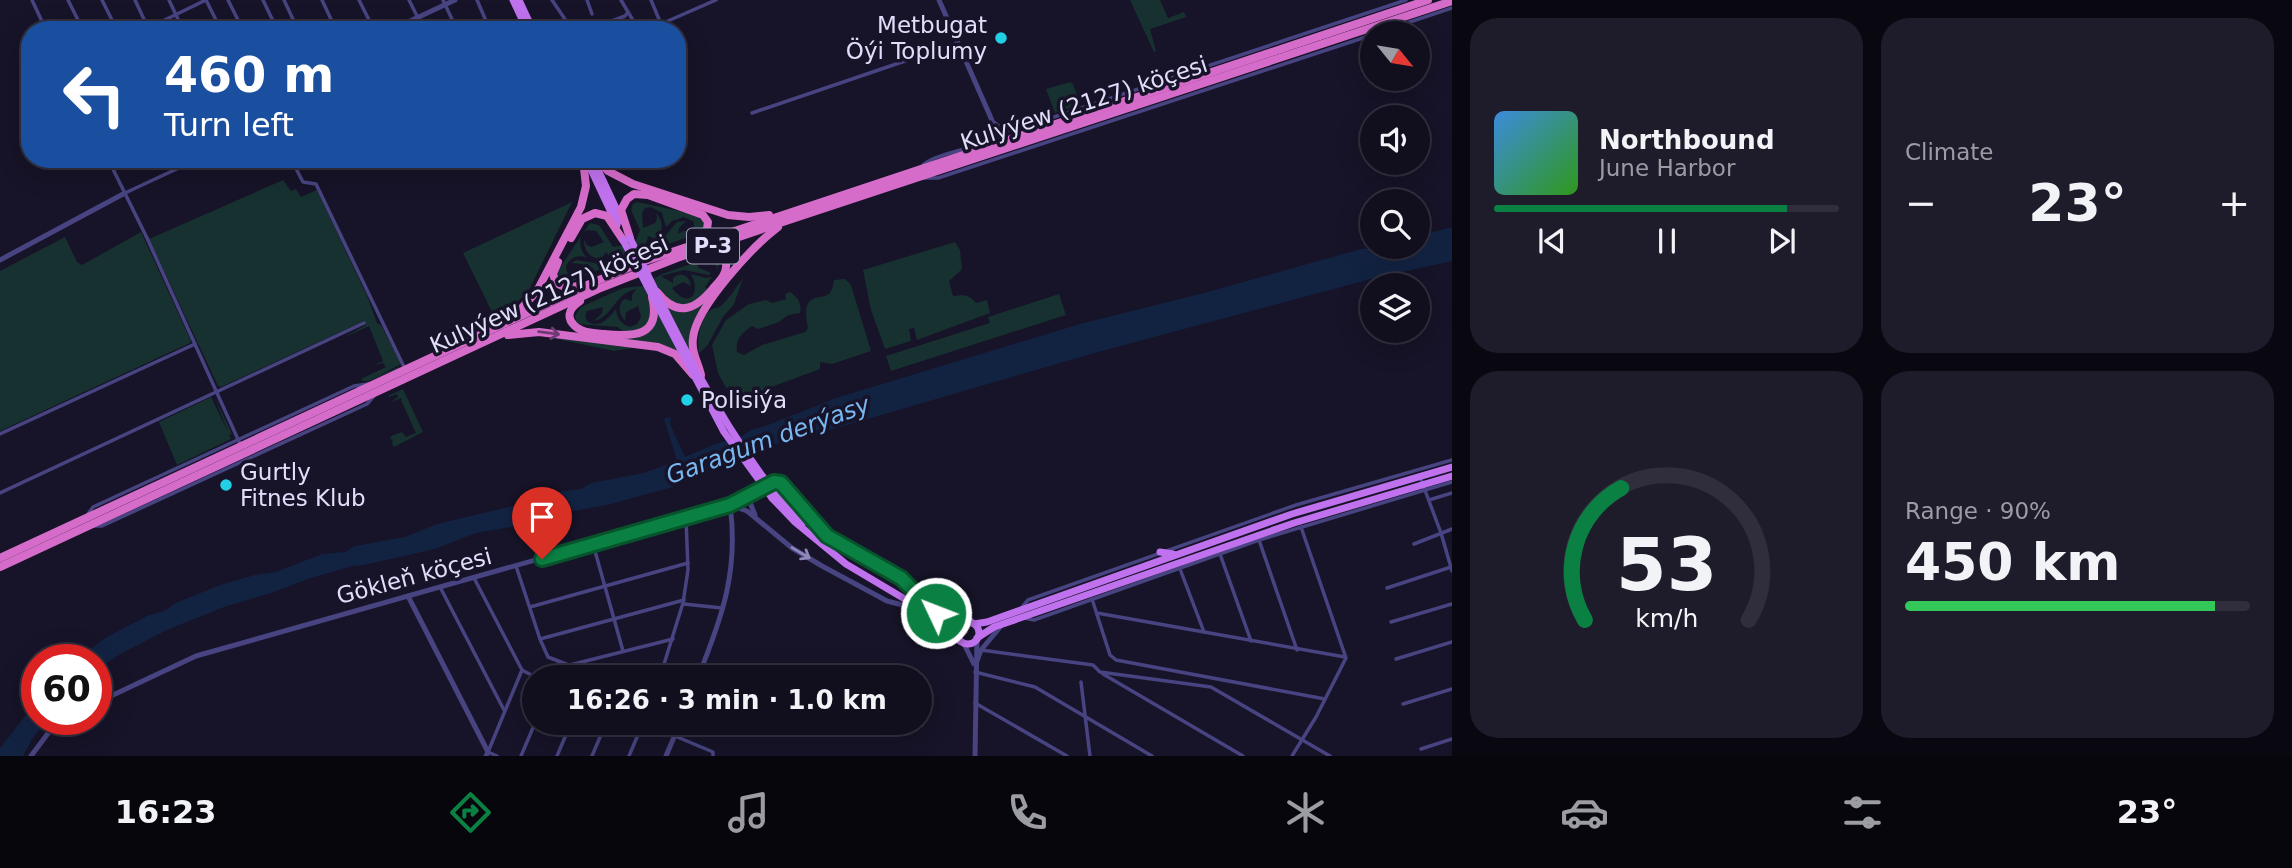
<!DOCTYPE html>
<meta charset="utf-8">
<style>
:root{--surface:#110e1e;--page:#1e1c2b;--text:#f1f3f6;--muted:#9c9ca4;--line:#302e3c;--accent:#0b8043}
body{margin:0;font-family:"DejaVu Sans",sans-serif;background:var(--page);color:var(--text);height:100vh;display:flex;flex-direction:column;font-size:26px;white-space:nowrap}
*{box-sizing:border-box;margin:0}
p{font-size:23px;color:var(--muted)}
.icon{flex:none;width:38px;height:38px;fill:none;stroke:currentColor;stroke-width:2;stroke-linecap:round;stroke-linejoin:round}
.map{position:relative;flex:1;overflow:hidden}
.side{display:flex;flex-direction:column;gap:18px;padding:18px;background:#090810;width:840px}
.side>*{flex:none}
.banner{position:absolute;left:21px;top:21px;width:665px;height:147px;border-radius:28px;box-shadow:0 7px 28px #0002,0 0 0 2px var(--line);background:#1a4fa0;color:#fff;overflow:hidden}
.needle{width:46px;rotate:120deg}
.fabs{position:absolute;left:1360px;top:21px;display:grid;gap:14px}
.fabs a{display:grid;place-items:center;width:70px;height:70px;border-radius:50%;background:var(--surface);box-shadow:0 7px 28px #0002,0 0 0 2px var(--line);font-size:35px}
.speed{position:absolute;left:21px;top:644px;display:flex;gap:14px;font-size:35px;font-weight:700;text-align:center}
.speed>*{display:grid;place-content:center;width:91px;height:91px;border-radius:50%;background:var(--surface);box-shadow:0 7px 28px #0002,0 0 0 2px var(--line);line-height:1}
.speed .limit{border:10px solid #d22;background:#fff;color:#111}
.pin{position:absolute;display:grid;place-items:center;width:60px;height:60px;color:#fff;margin:-72px -30px;border-radius:50% 50% 50% 0;rotate:-45deg;box-shadow:0 0 7px #0007}
.pin .icon{rotate:45deg}
.me{position:absolute;width:77px;margin:-38px;rotate:313deg;stroke-linejoin:round;filter:drop-shadow(0 0 5px #0008)}
.turn{display:flex;align-items:center;gap:24px;height:147px;padding:0 28px;font-size:32px}
.turn .icon{width:91px;height:91px;stroke-width:2.5}
.turn b{display:block;font-size:49px;line-height:60px}
.big{font-size:52px;font-weight:700;line-height:1.1}
.side .widget{flex:1;display:flex;flex-direction:column;justify-content:center;gap:10px;min-width:0;padding:0 24px;border-radius:28px;background:var(--page)}
.side .dial{align-items:center;gap:0}
.dial svg{height:182px;overflow:visible;fill:none;stroke:var(--line);stroke-width:7;stroke-linecap:round;text-anchor:middle}
.dial text{fill:var(--text);stroke:none}
.song{display:flex;align-items:center;gap:21px}
.cover{width:84px;height:84px;border-radius:10px;background:linear-gradient(135deg,hsl(210 70% 55%),hsl(110 70% 35%))}
.played{height:7px;border-radius:4px;background:linear-gradient(90deg,var(--accent) 85%,var(--line) 85%)}
.keys{display:flex;justify-content:space-around;direction:ltr}
.heat{display:flex;justify-content:space-between;align-items:center;font-size:38px;direction:ltr}
.charge{height:10px;border-radius:5px;background:linear-gradient(90deg,#34c759 90%,var(--line) 0)}
.side .tiles{flex:1;display:grid;gap:18px;grid-template-columns:repeat(2,1fr)}
.trip{position:absolute;left:522px;top:665px;width:410px;height:70px;border-radius:35px;background:var(--surface);box-shadow:0 7px 28px #0002,0 0 0 2px var(--line);font-weight:700;line-height:70px;text-align:center}
.menu{display:flex;height:112px;justify-content:space-around;align-items:center;background:#07060c;color:var(--muted)}
.menu .icon{width:49px;height:49px}
.menu .selected{color:var(--accent)}
.menu b{font-size:32px;color:var(--text)}
main{display:flex;flex:1;min-height:0}
.map>svg:first-child{display:block}
.green{fill:#173130;fill-rule:evenodd}
.water{fill:#122342}
.lines{fill:none;stroke-linecap:round;stroke-linejoin:round}
.minor{stroke:#474481;stroke-width:3.5}
.tertiary{stroke:#474481;stroke-width:5}
.primary{stroke:#c072ee;stroke-width:7}
.trunk{stroke:#d66cca;stroke-width:8}
.primary-bridge{stroke:#c072ee;stroke-width:7}
.oneway{stroke:#6d3b71}
.oneway2{stroke:#8c89b8}
.route-casing{stroke:#07532c;stroke-width:18}
.route{stroke:#0b8043;stroke-width:12}
.poi-dot{fill:#21d0e4;stroke:#171328;stroke-width:2.5}
.labels{text-anchor:middle;dominant-baseline:central;stroke-width:7;stroke-linejoin:round;paint-order:stroke}
.shield{fill:#171328;stroke:#a4a1bc;stroke-width:2}
.shield-label{font-size:21px;font-weight:bold;fill:#e1defb}
.poi-label{font-size:23px;fill:#e1defb;stroke:#171328;text-anchor:start}
.street-label{font-size:23px;fill:#e1defb;stroke:#171328}
.water-label{font-size:24px;font-style:italic;fill:#78b7ef;stroke:#171328}
</style>
<main>
<div class="map">
<svg width="1452" height="756" viewBox="0 0 1452 756">
<rect width="100%" height="100%" fill="#171328"/>
<!-- green -->
<g class="green">
<path d="M1130,0h30l8,18 16,-6 2,5 -36,12 6,22 -2,1z"/>
<path d="M1070,82l3,2 7,20 -25,9 -9,-24z"/>
<path d="M283,180l8,11 5,-2 5,8 16,-7 51,108 9,25 4,2 20,39 -25,13 25,-11 -4,3 -28,12h-6l-2,-2 25,-12 -3,-4 -9,2 9,-4 -14,-35 -26,12 23,-13 -2,-4 -143,66 -3,-1 -69,-147z"/>
<path d="M572,202l-44,90 -25,23 -6,-7 -2,12 -32,15 -2,-5 32,-16 -30,-61z"/>
<path d="M637,202l61,13 7,9 -2,6 -2,-1 -10,7 -46,16 -1,-3 -26,12 -4,-4 -5,-1 -3,-4 -5,7c-11,-1 -17,-8 -17,-19l3,5 4,2 13,-5 -8,-11 -9,-1c-10,7 -8,18 -1,27 -9,-2 -15,0 -20,9l1,6 7,3 5,-5 8,-2 -5,-4 -11,-1 6,-3 22,4 16,-5 2,3 -44,19 -6,1 -9,-6 1,-7 31,-46 9,2 14,22 22,-4 5,-13 -9,-20 2,-6zM651,207l11,6 4,14 6,-6 12,-4 10,5v6l-3,3h-8l-5,3 1,-6 7,-7 -9,1 -16,19 -16,8 3,-13 7,3c9,-8 9,-17 1,-26l1,5 -2,5 -12,5 -1,-15 3,-5z"/>
<path d="M141,232l50,109 -1,2 -190,88v-160l65,-34 12,25 5,3z"/>
<path d="M955,242l5,8 2,19 -13,12 4,15c11,-1 15,-2 23,7l11,-3 3,13 -73,27 -3,-12 -5,1 2,12 -26,8 -14,-39 -8,-40z"/>
<path d="M712,259l7,4 -2,8v-4l-4,-5 -16,2 2,4 12,5 -2,2 -25,-5 -23,6 12,7v-5c9,-8 17,-1 18,8l-8,-4 -11,6c16,21 30,7 19,-14l15,4 6,-1 -7,10 7,8 -22,55 -10,6 -41,-9 -25,4 -71,-15 80,-4 -5,-5 -41,-3 -2,-8 6,-9 42,-19 19,-2 20,-12 34,-12zM636,289l-4,6v6l-8,-2c-7,7 -5,15 1,22l1,-9 12,-6 3,11 -4,7 -7,3c-9,-3 -13,-9 -14,-18 -8,10 -17,20 -29,12l-2,-5 2,-5 16,-4 -1,6 -8,8c19,-4 20,-27 42,-32z"/>
<path d="M743,278l-9,26 -11,13 -16,29 -8,7c-2,-12 0,-35 12,-43 3,-2 7,-2 10,-4 9,-8 15,-19 22,-28z"/>
<path d="M845,279l6,6 20,66 -39,13 -12,-2v7l-84,31 -6,-5 -12,-22 -6,-28 14,-25 23,-16 17,-4 6,3 14,-4 -1,-5 5,-2c8,6 12,11 10,21l-12,2 -9,7 -21,7 -6,-3c-10,7 -17,13 -15,26l7,3 18,-10 43,-13 3,-4c-9,-42 17,-24 23,-37 2,-3 2,-7 3,-11z"/>
<path d="M1059,294l7,21 -175,56 -5,-15 104,-33 -2,-6z"/>
<path d="M403,389l20,43 -29,15 -2,-3 1,-4 -3,-1 1,-3 11,-4 4,5 10,-4 -15,-33 1,-2 -11,4 7,-5 -1,-3 -8,3 -1,-1z"/>
<path d="M214,396l18,38 -3,1 2,4 -54,26 -18,-43 52,-25 17,35z"/>
</g>
<!-- water -->
<g class="water">
<path d="M1452,227v34l-81,18 -273,73 -279,81 -39,7 -1,3 -56,17 -19,13 -35,15 -62,17 -39,7 -23,9 -69,12 -41,16 -71,16 -12,1 -44,13 -37,14 -47,14 -55,22 -47,24 -26,17v-10h-20l29,-22 42,-22 17,-5 12,-8 44,-18 35,-10 21,-3 46,-18 23,-2 10,-6 50,-9 32,-13 76,-18 30,-12 38,-5 10,-6 53,-10 33,-12 -13,-42 5,-2 2,2 -1,5 15,33 30,-13 27,-8 9,-6 17,-5 68,-27 244,-74 124,-31 157,-44 57,-2v-11z"/>
<path d="M37,701v18h11l-16,20 -9,17h-23v-8z"/>
</g>
<g class="lines">
<!-- minor -->
<g class="minor">
<path d="M32,0l14,30"/>
<path d="M68,0l15,30"/>
<path d="M102,0l15,30"/>
<path d="M135,0l14,30"/>
<path d="M169,0l14,30"/>
<path d="M228,0l15,30"/>
<path d="M263,0l11,23"/>
<path d="M284,0l14,30"/>
<path d="M322,0l14,30"/>
<path d="M359,0l15,30"/>
<path d="M409,0l15,30"/>
<path d="M443,0l14,30"/>
<path d="M477,0l13,30"/>
<path d="M552,0l19,28"/>
<path d="M587,0l5,14"/>
<path d="M651,0l10,24 -1,6"/>
<path d="M628,12l11,18"/>
<path d="M661,24l55,-24"/>
<path d="M144,30l62,-30 15,30"/>
<path d="M605,30l-1,-6 21,-8 3,-4 -7,-12"/>
<path d="M1377,33l75,-25"/>
<path d="M752,113l206,-70"/>
<path d="M994,122l10,8h11l391,-130"/>
<path d="M108,159l39,79 94,208"/>
<path d="M291,159l12,23 13,2 89,185"/>
<path d="M922,166c19,-18 66,-12 69,-43"/>
<path d="M923,178h15l434,-143"/>
<path d="M125,193l73,-34"/>
<path d="M0,434l195,-90"/>
<path d="M1420,477l21,56 11,38"/>
<path d="M0,493l364,-170"/>
<path d="M1429,500l23,-7"/>
<path d="M88,514l5,-7 261,-121 14,-2"/>
<path d="M94,526h8l265,-122 7,-8"/>
<path d="M1259,540l38,110"/>
<path d="M593,544l30,107"/>
<path d="M1414,544l38,-15"/>
<path d="M1220,554l31,87"/>
<path d="M516,566l24,73 8,18 51,20"/>
<path d="M1180,569l24,63 141,25"/>
<path d="M474,578l48,92 13,7"/>
<path d="M440,587l64,123"/>
<path d="M1387,588l64,-21"/>
<path d="M1092,599l18,56 6,5 209,39"/>
<path d="M684,604l38,4"/>
<path d="M927,604l11,4 29,5 6,8"/>
<path d="M530,607l158,-44"/>
<path d="M1022,607l6,-7 268,-95 156,-45"/>
<path d="M1097,613l107,19"/>
<path d="M1024,618l10,2 225,-80 193,-58"/>
<path d="M1391,622l61,-18"/>
<path d="M540,639l144,-39"/>
<path d="M981,650l112,15 7,7 111,15 119,69"/>
<path d="M1396,659l56,-17"/>
<path d="M566,666l107,-27"/>
<path d="M975,672l60,15 117,69"/>
<path d="M1103,674l140,82"/>
<path d="M660,677l23,-74 5,-33 -2,-52"/>
<path d="M1081,682l9,74"/>
<path d="M975,703l92,53"/>
<path d="M1403,704l49,-15"/>
<path d="M644,723l69,29v4"/>
<path d="M699,723l24,10"/>
<path d="M1421,749l31,-10"/>
<path d="M497,756l-9,-4 34,-82"/>
<path d="M521,756l14,-33"/>
<path d="M557,756l14,-33"/>
<path d="M592,756l14,-33"/>
<path d="M629,756l14,-33"/>
<path d="M1292,756l24,-39 30,-59 -45,-131"/>
</g>
<!-- tertiary -->
<g class="tertiary">
<path d="M939,0l52,118 8,26"/>
<path d="M391,30l64,-30"/>
<path d="M109,162l5,-3"/>
<path d="M0,260l125,-67"/>
<path d="M747,495l8,20"/>
<path d="M730,505l44,-23 7,1 46,52 74,43 26,25 3,6"/>
<path d="M408,596l80,156 -2,4"/>
<path d="M963,642l11,22"/>
<path d="M977,661l4,-11 20,-24"/>
<path d="M698,677c24,-59 41,-107 32,-172"/>
<path d="M96,703l100,-47 534,-151 17,6 45,37 30,18 65,35 31,8"/>
<path d="M31,756l21,-28 12,-9"/>
<path d="M666,756l14,-33"/>
<path d="M975,756l2,-118"/>
</g>
<!-- primary -->
<g class="primary">
<path d="M513,0l14,30"/>
<path d="M519,0l14,30"/>
<path d="M586,159l31,66"/>
<path d="M593,159l29,62"/>
<path d="M776,494l27,29"/>
<path d="M772,498l23,24 51,42 94,56 20,21"/>
<path d="M1160,552l13,2"/>
<path d="M934,612l8,3 28,7"/>
<circle cx="968" cy="633" r="11"/>
<path d="M974,624l13,-2 305,-108 160,-47"/>
<path d="M977,638l17,-11 300,-104 158,-47"/>
</g>
<!-- trunk -->
<g class="trunk">
<path d="M597,159l11,12 25,13 95,31 21,2 20,-2"/>
<path d="M571,238l11,-19 13,-6 12,3 16,24"/>
<path d="M630,238l-9,-28 6,-11 7,-5 14,1 55,20 5,7 -1,7 -10,10"/>
<path d="M558,262l-5,12 3,9 11,5 11,-2"/>
<path d="M657,292c21,27 40,17 58,-6 5,-5 11,-12 11,-19 1,-7 -2,-10 -7,-14h-15"/>
<path d="M580,301c-8,5 -15,14 -7,23 7,9 21,9 31,10 29,3 58,3 48,-37"/>
<path d="M509,317l11,-7 17,-19 44,-84 5,-21 -3,-27"/>
<path d="M508,335l31,-3 119,15 17,7 18,21"/>
<path d="M701,375c-3,-13 -10,-23 -8,-37 3,-31 60,-92 85,-111"/>
<path d="M0,558l594,-276 51,-21 783,-261"/>
<path d="M0,567l598,-278 79,-31 109,-37 666,-220"/>
</g>
<!-- primary-bridge -->
<g class="primary-bridge">
<path d="M630,238c42,88 86,179 146,256"/>
<path d="M623,240l101,192 48,66"/>
</g>
</g>
<!-- one-way arrows -->
<defs><path id="oneway-shaft" d="M-6 0H5M1.5-3L5.5 0L1.5 3" fill="none" stroke-width="1.6" stroke-linecap="round" stroke-linejoin="round" transform="scale(1.75)"/></defs>
<use class="oneway" href="#oneway-shaft" transform="translate(549 333) rotate(7)"/>
<use class="oneway2" href="#oneway-shaft" transform="translate(801 553) rotate(31)"/>
<g class="lines">
<defs>
<path id="route" d="M542,559l188,-54 44,-23 7,1 46,53 74,42 26,26 3,5 6,4"/>
</defs>
<!-- route casing -->
<use href="#route" class="route-casing"/>
<!-- route -->
<use href="#route" class="route"/>
</g>
<!-- markers -->
<g class="poi-dot">
<circle cx="1001" cy="38" r="7"/>
<circle cx="687" cy="400" r="7"/>
<circle cx="226" cy="485" r="7"/>
</g>
<g class="labels">
<!-- shield labels -->
<rect class="shield" x="687" y="228.5" width="52" height="35" rx="5"/>
<g class="shield-label">
<text x="713" y="246">P-3</text>
</g>
<!-- poi labels -->
<g class="poi-label">
<text x="987" y="25" text-anchor="end">Metbugat<tspan x="987" dy="26">Öýi Toplumy</tspan></text>
<text x="701" y="400">Polisiýa</text>
<text x="240" y="472">Gurtly<tspan x="240" dy="26">Fitnes Klub</tspan></text>
</g>
<!-- street labels -->
<g class="street-label">
<text transform="translate(1084 103) rotate(-18)">Kulyýew (2127) köçesi</text>
<text transform="translate(549 294) rotate(-24)">Kulyýew (2127) köçesi</text>
<text transform="translate(414 576) rotate(-15)">Gökleň köçesi</text>
</g>
<!-- water labels -->
<g class="water-label">
<text transform="translate(768 440) rotate(-20)">Garagum derýasy</text>
</g>
</g>
</svg>
<div class="fabs">
<a><svg class="needle" viewBox="-14 -14 28 28"><path d="M0-13l5 13h-10z" fill="#e53935"/><path d="M0 13l5-13h-10z" fill="#9c9ca4"/></svg></a>
<a><svg class="icon" aria-label="sound" viewBox="0 0 24 24"><path d="M4 9h4l5-4v14l-5-4H4zM17 9q2 3 0 6"/></svg></a>
<a><svg class="icon" aria-label="search" viewBox="0 0 24 24"><circle cx="10" cy="10" r="6"/><path d="M15 15l6 6"/></svg></a>
<a><svg class="icon" aria-label="layers" viewBox="0 0 24 24"><path d="M12 4l9 5-9 5-9-5zM3 14l9 5 9-5"/></svg></a>
</div>
<div class="speed"><div class="limit">60</div></div>
<div class="pin" style="left:542px;top:559px;background:#d93025"><svg class="icon" aria-label="arrive" viewBox="0 0 24 24"><path d="M6 21V4h12l-3 4 3 4H6"/></svg></div>
<svg class="me" style="left:936px;top:613px" viewBox="-20 -20 40 40"><circle r="17" fill="#0b8043" stroke="#fff" stroke-width="3"/><path d="M0-11L8 9 0 5-8 9z" fill="#fff"/></svg>
<div class="trip">16:26 · 3 min · 1.0 km</div>
<div class="banner">
<div class="turn"><svg class="icon" aria-label="left" viewBox="0 0 24 24"><path d="M17 20v-9H6M10 6l-5 5 5 5"/></svg><div><b>460 m</b>Turn left</div></div>
</div>
</div>
<section class="side">
<div class="tiles">
<div class="widget">
<div class="song"><i class="cover"></i><div><b>Northbound</b><p>June Harbor</p></div></div>
<div class="played"></div>
<div class="keys"><svg class="icon" aria-label="previous" viewBox="0 0 24 24"><path d="M18 5L8 12l10 7zM5 5v14"/></svg><svg class="icon" aria-label="pause" viewBox="0 0 24 24"><path d="M8 5v14M16 5v14"/></svg><svg class="icon" aria-label="next" viewBox="0 0 24 24"><path d="M6 5l10 7-10 7zM19 5v14"/></svg></div>
</div>
<div class="widget"><p>Climate</p>
<div class="heat"><a>−</a><b class="big">23°</b><a>+</a></div>
</div>
<div class="widget dial"><svg viewBox="0 0 100 80">
<path d="M14 69A42 42 0 1 1 86 69"/>
<path d="M14 69A42 42 0 0 1 30 11" stroke="#0b8043"/>
<text x="50" y="56" font-size="32" font-weight="700">53</text>
<text x="50" y="72" font-size="11">km/h</text>
</svg></div>
<div class="widget"><p>Range · 90%</p><b class="big">450 km</b><div class="charge"></div></div>
</div>
</section>
</main>
<nav class="menu">
<b>16:23</b>
<svg class="icon selected" aria-label="directions" viewBox="0 0 24 24"><path d="M12 3l9 9-9 9-9-9zM9 14v-3h6M13 9l2 2-2 2"/></svg>
<svg class="icon" aria-label="music" viewBox="0 0 24 24"><path d="M9 18V5l10-2v13"/><circle cx="6" cy="18" r="3"/><circle cx="16" cy="16" r="3"/></svg>
<svg class="icon" aria-label="phone" viewBox="0 0 24 24"><path d="M5 4h4l2 5-3 2q2 4 5 5l2-3 5 2v4C11 20 4 13 5 4z"/></svg>
<svg class="icon" aria-label="climate" viewBox="0 0 24 24"><path d="M12 3v18M4 7l16 10M4 17L20 7"/></svg>
<svg class="icon" aria-label="car" viewBox="0 0 24 24"><path d="M5 17H2v-5l4-1 3-4h7l3 4 3 1v5h-3M9 17h6M6 11h13"/><circle cx="7" cy="17" r="2"/><circle cx="17" cy="17" r="2"/></svg>
<svg class="icon" aria-label="filters" viewBox="0 0 24 24"><path d="M4 7h16M4 17h16"/><circle cx="9" cy="7" r="2"/><circle cx="15" cy="17" r="2"/></svg>
<b>23°</b>
</nav>
